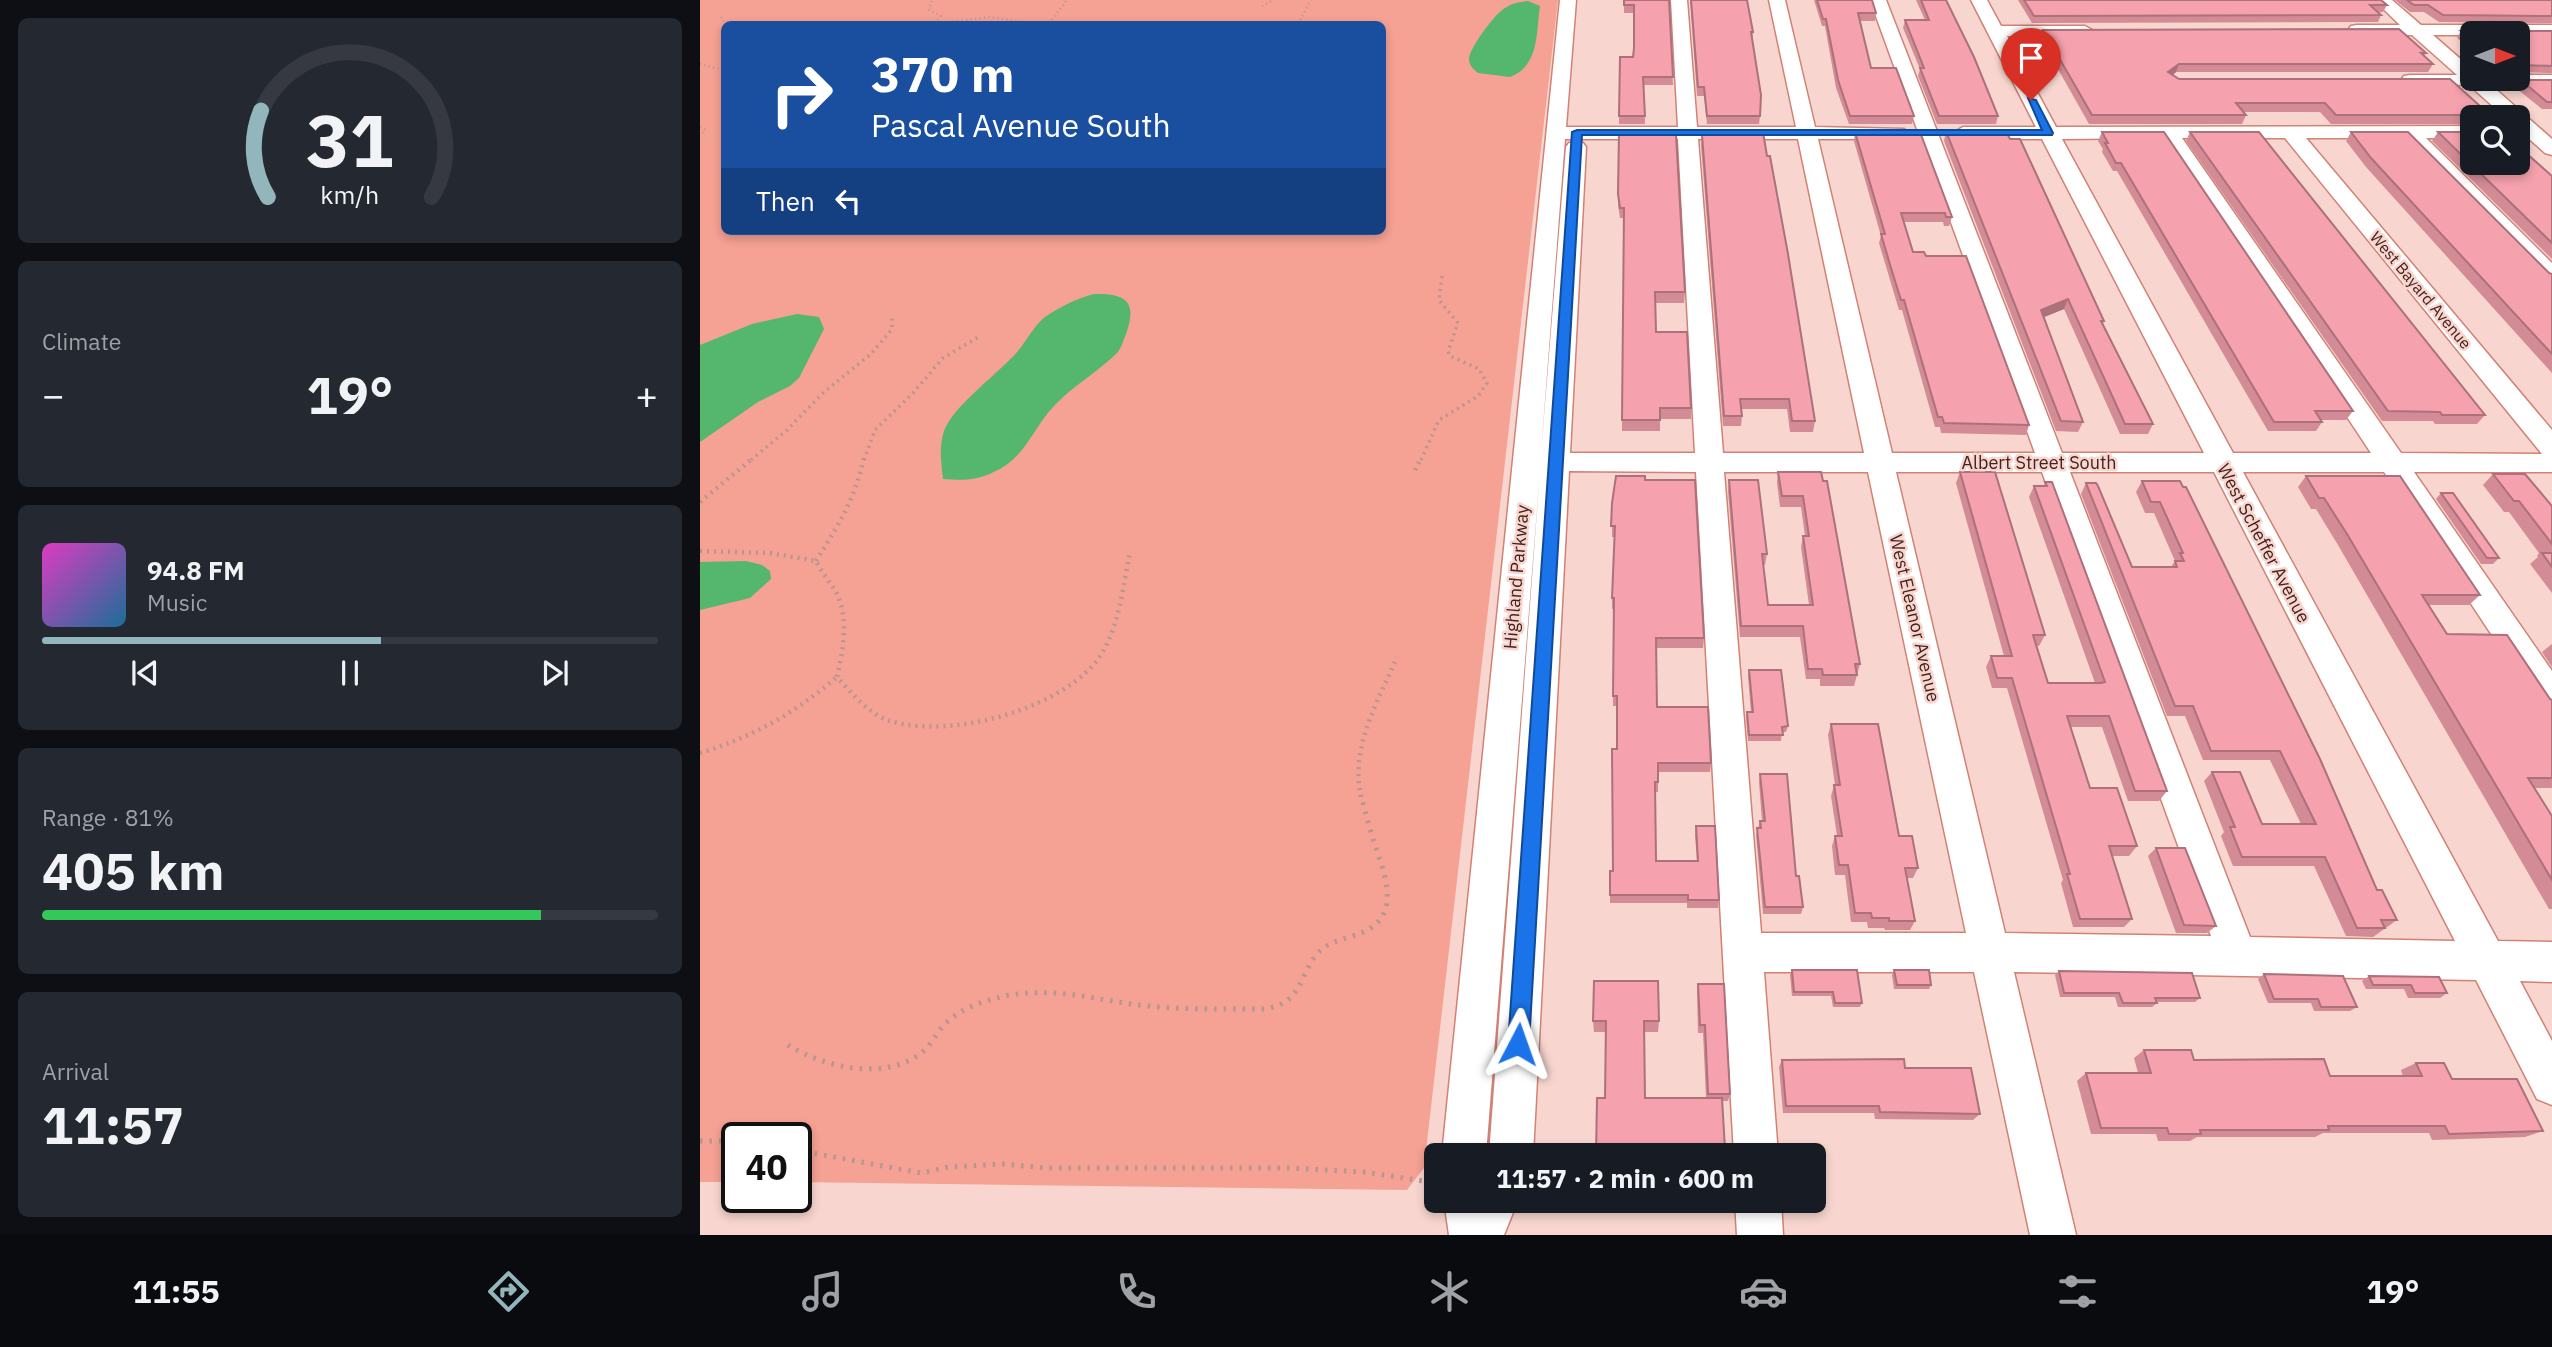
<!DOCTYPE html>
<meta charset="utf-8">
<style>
:root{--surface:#171b24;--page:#242831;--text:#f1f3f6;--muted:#9ea1a6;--line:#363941;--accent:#93b6bc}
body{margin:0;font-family:"IBM Plex Sans",sans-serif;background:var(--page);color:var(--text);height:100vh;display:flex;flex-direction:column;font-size:26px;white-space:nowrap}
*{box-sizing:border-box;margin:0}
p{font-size:23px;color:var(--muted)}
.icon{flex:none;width:38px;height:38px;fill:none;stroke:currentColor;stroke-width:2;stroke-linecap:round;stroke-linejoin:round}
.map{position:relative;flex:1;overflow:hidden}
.drawer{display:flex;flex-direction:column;gap:18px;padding:18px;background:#0d0f14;width:700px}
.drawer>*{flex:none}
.hud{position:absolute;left:21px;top:21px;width:665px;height:214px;border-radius:10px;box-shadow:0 4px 10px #0003;background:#1a4fa0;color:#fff;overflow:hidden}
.needle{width:46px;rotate:90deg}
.fabs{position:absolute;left:1760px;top:21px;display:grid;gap:14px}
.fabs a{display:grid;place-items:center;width:70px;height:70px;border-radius:10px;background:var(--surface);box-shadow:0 4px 10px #0003;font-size:35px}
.speed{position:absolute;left:21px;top:1122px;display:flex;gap:14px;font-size:35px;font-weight:700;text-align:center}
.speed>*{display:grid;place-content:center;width:91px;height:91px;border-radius:50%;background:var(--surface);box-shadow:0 4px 10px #0003;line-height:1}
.speed .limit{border:4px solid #111;border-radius:10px;background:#fff;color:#111}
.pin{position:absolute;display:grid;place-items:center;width:60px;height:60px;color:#fff;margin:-72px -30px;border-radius:50% 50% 50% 0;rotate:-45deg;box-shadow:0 0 7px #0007}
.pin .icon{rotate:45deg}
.me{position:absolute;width:77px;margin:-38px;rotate:4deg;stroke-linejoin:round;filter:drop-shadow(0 0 5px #0008)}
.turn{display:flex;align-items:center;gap:24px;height:147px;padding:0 35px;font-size:32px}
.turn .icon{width:91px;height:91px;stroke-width:2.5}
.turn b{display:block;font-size:49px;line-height:60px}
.then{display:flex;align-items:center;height:66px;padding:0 35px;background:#0003;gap:14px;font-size:26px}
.big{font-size:52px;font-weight:700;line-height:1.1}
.drawer .tile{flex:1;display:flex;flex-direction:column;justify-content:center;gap:10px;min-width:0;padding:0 24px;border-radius:10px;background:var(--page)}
.drawer .dial{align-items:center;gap:0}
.dial svg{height:182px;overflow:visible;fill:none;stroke:var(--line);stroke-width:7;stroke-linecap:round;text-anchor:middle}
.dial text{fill:var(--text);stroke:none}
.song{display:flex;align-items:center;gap:21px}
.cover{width:84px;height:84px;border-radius:10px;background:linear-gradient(135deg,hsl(310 70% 55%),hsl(200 70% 35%))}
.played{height:7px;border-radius:4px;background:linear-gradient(90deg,var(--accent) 55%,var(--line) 55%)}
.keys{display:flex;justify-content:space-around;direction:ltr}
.heat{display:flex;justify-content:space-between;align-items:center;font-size:38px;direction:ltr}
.charge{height:10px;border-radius:5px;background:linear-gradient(90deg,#34c759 81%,var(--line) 0)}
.trip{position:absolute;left:724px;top:1143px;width:402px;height:70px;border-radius:10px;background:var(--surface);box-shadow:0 4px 10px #0003;font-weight:700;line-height:70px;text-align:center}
.menu{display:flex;height:112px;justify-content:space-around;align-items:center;background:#090b0e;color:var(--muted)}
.menu .icon{width:49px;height:49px}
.menu .on{color:var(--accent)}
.menu b{font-size:32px;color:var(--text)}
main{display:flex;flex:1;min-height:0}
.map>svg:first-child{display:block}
.green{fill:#f5a193;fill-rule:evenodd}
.water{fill:#55b76e}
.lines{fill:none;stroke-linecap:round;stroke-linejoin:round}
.minor-casing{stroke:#d18275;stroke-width:3}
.path-far3{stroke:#b79690;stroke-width:2.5;stroke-dasharray:1 3.5;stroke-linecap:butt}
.path-far2{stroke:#b79690;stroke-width:3.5;stroke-dasharray:2 4.5;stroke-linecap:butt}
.path-far1{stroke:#b79690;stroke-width:4.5;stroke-dasharray:2 5;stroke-linecap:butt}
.path{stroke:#b79690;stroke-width:5;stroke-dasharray:2.5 7;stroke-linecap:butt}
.minor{fill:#fff;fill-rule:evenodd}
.wall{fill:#d38b96}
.shaded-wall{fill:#ac717a}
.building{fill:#f5a2ae;stroke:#ac717a;stroke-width:2}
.route{fill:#1a73e8;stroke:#114b97;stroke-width:2}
.labels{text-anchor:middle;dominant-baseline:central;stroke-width:5;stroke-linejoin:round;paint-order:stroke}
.far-street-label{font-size:16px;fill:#43231e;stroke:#f8d6cf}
.street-label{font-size:18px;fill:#43231e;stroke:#f8d6cf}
</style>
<main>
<section class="drawer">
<div class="tile dial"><svg viewBox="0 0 100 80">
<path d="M14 69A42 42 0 1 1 86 69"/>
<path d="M14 69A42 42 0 0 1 11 31" stroke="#93b6bc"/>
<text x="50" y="56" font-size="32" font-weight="700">31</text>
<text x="50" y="72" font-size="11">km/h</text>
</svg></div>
<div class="tile"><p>Climate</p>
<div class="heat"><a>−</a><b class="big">19°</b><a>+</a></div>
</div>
<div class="tile">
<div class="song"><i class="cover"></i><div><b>94.8 FM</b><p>Music</p></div></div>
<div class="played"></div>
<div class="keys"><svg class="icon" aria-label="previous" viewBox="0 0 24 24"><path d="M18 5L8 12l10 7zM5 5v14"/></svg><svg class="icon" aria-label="pause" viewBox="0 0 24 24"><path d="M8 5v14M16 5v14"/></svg><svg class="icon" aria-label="next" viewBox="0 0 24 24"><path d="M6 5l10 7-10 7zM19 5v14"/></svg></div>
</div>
<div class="tile"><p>Range · 81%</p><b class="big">405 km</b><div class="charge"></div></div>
<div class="tile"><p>Arrival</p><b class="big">11:57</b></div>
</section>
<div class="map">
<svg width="1852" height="1235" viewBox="0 0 1852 1235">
<rect width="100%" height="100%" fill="#f8d6cf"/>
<!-- green -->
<path class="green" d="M0,0h858l-134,1168 -17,22 -611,-8v-44h-59v44h-37zM24,24h658v207h-658z"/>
<!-- water -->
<g class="water">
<path d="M828,1l12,5c-4,25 0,60 -30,71l-32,-4c-5,-4 -9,-8 -9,-14 0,-10 24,-42 32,-48 8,-7 17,-9 27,-10z"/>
<path d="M394,294c34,-1 43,9 32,40 -3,7 -5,15 -9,19 -19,19 -43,32 -62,52 -21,21 -28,49 -55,64 -21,11 -33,12 -57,10 -2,-17 -4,-32 1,-48 9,-25 55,-58 74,-80 9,-11 16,-25 27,-34 15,-10 32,-19 49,-23z"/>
<path d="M97,314l22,3 5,12 -25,49 -9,8 -32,16 -58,40v-97l52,-21z"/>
<path d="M46,561l16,4 8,6 1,8 -21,19 -50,12v-48z"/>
</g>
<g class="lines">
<defs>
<g id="minor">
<path d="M860,0h16l-10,127h112l-7,-127h16l10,127h99l-27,-127h16l30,127 89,2 3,4 -10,6h-79l74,314h143l-165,-453h16l176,453h142l-162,-314h-79l-10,-6 10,-6h73l-65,-127h16l14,26h84l9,5 -9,5h-78l49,91 417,-1v12h-47l126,125v20l-8,-2 -140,-143h-98l246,292v42h-138l138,199v41l-12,-4 -156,-236h-141l255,469 54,1v40l-32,-1 32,60v64l-15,-6 -61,-119 -462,-8 62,263h-46l-56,-263h-210l14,183h-44l-38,-683 -127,-1 -36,684h-44l51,-684 -54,684h-44zM1462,138l209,315h-138l-171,-314zM1482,138h103l257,316 -141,-1zM865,139h113l17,314h-125l16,-306 -3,-4h-14l-3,4 -25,306zM998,139h100l66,314h-141zM1024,472h144l98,461h-205zM1196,472h146l169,464 -206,-3zM1370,472h144l241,469 -205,-4z"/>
<path d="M1674,0h18l29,25h131v10h-119l40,35v9h45v-4h34v10h-61l61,54v16l-7,-2 -27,-24v-12h-13l-36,-32 -65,-1 -3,-4 3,-4 6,-1h47l-45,-40 -61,-1 -3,-4 3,-4 6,-1h43z"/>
<path d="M744,1200h74l-14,35h-55z"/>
<path d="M1035,1200h46l2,35h-46z"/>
</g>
</defs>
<!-- minor casing -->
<use href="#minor" class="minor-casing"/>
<!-- path-far3 -->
<g class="path-far3">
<path d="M232,1l-3,9 12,6 -7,8"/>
<path d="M562,6l11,-6"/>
<path d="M21,17l4,5 16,2"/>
<path d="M235,24l54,-7 32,5"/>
<path d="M352,24l-1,-3 16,-21"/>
<path d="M598,24l13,-24"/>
<path d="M0,64l24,6"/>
<path d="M0,127l5,3 -5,6"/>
</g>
<!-- path-far2 -->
<g class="path-far2">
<path d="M51,460l36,-30 36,-37 49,-40 20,-24v-13"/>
<path d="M164,460l11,-30 38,-37 30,-35 37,-22"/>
<path d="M721,460l18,-40 39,-24 9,-13 -8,-14 -29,-13 -2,-5 10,-28 -19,-23 3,-24"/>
</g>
<!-- path-far1 -->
<g class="path-far1">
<path d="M715,470l6,-12"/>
<path d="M0,502l53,-44"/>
<path d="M0,551l70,2 46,8c6,12 15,22 21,33 12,25 6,57 0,83 15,16 31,37 53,44 59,18 164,-10 204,-57 25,-29 28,-75 36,-111"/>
<path d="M116,561c23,-37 38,-60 48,-103"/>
<path d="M0,753c53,-16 95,-40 137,-76"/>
<path d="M661,797c-11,-51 17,-95 36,-140"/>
</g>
<!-- path -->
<g class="path">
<path d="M88,1045c35,22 95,36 132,9 10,-7 15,-19 23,-28 18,-19 43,-26 67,-31 51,-8 89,6 138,11 39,4 78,3 117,3 38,-7 32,-30 52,-55 14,-16 35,-15 52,-25 33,-19 13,-61 5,-87 -5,-16 -9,-31 -13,-47"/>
<path d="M0,1141h37"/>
<path d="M96,1150l125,23 27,-6 56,-3 41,4h243l76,4 73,11"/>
</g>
<!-- minor -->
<use href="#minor" class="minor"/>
</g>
<!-- wall -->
<g class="wall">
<path d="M924,0h45l4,85h-29l1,39h-26l1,-67h13l1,-8v-36h-10z"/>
<path d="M990,0h57l6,32 -1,8 8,76 -1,8h-52l-3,-28h-7z"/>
<path d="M1114,0h58l4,13 -1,8h-16l12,47 43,48 -2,8h-63l-13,-36 -11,-62h-3z"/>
<path d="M1216,0h30l52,116 -2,8h-59l-19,-48 2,-7 -17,-41 2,-8h20z"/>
<path d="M1318,0h363l6,5 -4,7h-6l4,3 -3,7 -346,1z"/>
<path d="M1695,0h157v23l-113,-1 -15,-10h-14z"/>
<path d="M1343,30l383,23 -2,3 9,8 -5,8h-252l-3,3 6,4 301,27 -1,2 4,3 -2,2 5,4h-13v7h-142l-11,-12h-77l3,3 -4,9h-153l-48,-85z"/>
<path d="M1761,31h91v42l-34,-1v-39h-45v18l-16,-13z"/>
<path d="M1821,80h31v29h-10l-26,-21z"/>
<path d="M919,131l66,161 -1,11h-29l1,29 35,76v11h-31v12h-38l2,-213h-4l-2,-13z"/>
<path d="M1246,131l158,190 -1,3 50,100 -5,10h-28l-56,-125 -20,8 39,105 -5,10 -22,-1 -112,-290z"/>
<path d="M1155,132l97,85 -3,9h-5l-1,-4h-39l9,30 13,4 103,169 -3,10 -85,-2 -1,-6h-5l-33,-117h-3l-20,-67 2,-7 -27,-95z"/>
<path d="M1402,132l251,279 -7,9h-25l1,2 -6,9h-48l-151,-260h-4l-11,-19 1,-3 -5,-8z"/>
<path d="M1490,132l295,283 -8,9h-42l-2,-3h-51l-196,-280z"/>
<path d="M1651,132l198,141 3,1v99l-186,-206 -20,-26z"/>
<path d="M1738,132l114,44v83l-120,-118z"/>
<path d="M1002,135l113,286 -2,11h-23l-3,-23h-46l1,7 -1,10h-18l-22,-281z"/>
<path d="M1078,472h43l39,192 -6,22h-34v-7h-14l-6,-42h-60l-12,-146 1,-11 38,74 -2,11h-2l5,40h41l-8,-58 2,-11h2l-4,-29h-21l-3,-24z"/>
<path d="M1260,472l85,163 -6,11h-2l11,37h47l-66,-186 5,-11h10l1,-4 122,309 -8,10h-31l-26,-74h-31l19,61 47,58 -8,10h-17l20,63 -8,8h-51l-12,-44 2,-3 -56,-192h-15l-6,-21 5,-11h13l-48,-173z"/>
<path d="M1793,474l59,32v87l-22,-29 8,-7 -1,-1 2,-3 -30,-41h-5l-21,-27z"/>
<path d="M1606,476l174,119 -11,10h-40l18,29 105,66v88h-18l18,28v93h-3l-211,-364 -22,-36h-5l-13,-22z"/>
<path d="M945,480l59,158 -1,10h-47l1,59 54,56 -1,9h-52v20h-3l1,69h41l-2,-26 1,-9 23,74 -1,8h-31v-5h-77v-32h3l4,-165h-4l1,-97h-2v-11l2,-61h-2v-34z"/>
<path d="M1442,481h38l197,409 20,30 -24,17 -27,-1 -32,-70h-81l-12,-30 3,-4 -20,-51 8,-9 50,52h39l-31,-64h-67l-18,-44h-18l-86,-222 5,-11 46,84h39l4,-6 -21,-48h-9l-9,-21z"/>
<path d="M1741,493l58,65 -6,6h-12l-45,-65z"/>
<path d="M1852,644v23l-10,-15z"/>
<path d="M1049,670l39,56 -2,6h-4l-1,9h-33l-2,-24 1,-5h4l-3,-36z"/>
<path d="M1131,724l87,144 -5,10h-6l8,43 -5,9h-25l-1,-2h-16l-1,-6h-16l-6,-47h-10l-3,-29 3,-10h2l-6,-40 3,-11h1l-7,-50z"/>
<path d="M1060,774l36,102 7,31 -2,7h-38l-7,-79 4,-14h2l-3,-39z"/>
<path d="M1456,848l60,78 -9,7h-31l-28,-77z"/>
<path d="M1092,970l70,33 -2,4h-27l-2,-11h-39l-2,-21z"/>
<path d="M1194,970l37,15 -2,4h-35l-2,-14z"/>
<path d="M1359,971l141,27 -5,4h-38v1l-5,4h-34l-3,-10h-55l-5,-22z"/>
<path d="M1564,974l93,33 -7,4h-36l-3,-8h-43l-10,-24z"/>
<path d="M1669,976l70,1 8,16 -7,5h-32l-4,-9h-38l-4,-8z"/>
<path d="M998,984l32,110 -2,7h-6l3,48 -2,6h-127l9,-57 1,-66h-12l-1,-11h66l-1,11h-14l1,66h61l-3,-65h-5l-1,-40z"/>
<path d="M1444,1050l50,10 136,16h73l-2,-6 15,-7 36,16 91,52 -18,6 -93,3 -3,-7h-106l-8,4h-118l-7,4h-32l-2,-7h-65l-14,-53 9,-8h52l-4,-15z"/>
<path d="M1082,1060l123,8 75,46 -7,6 -98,-1 -1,-6h-91l-4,-46z"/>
</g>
<!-- shaded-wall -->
<g class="shaded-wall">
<path d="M1479,64l-3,8 -11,9 3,-9z"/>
<path d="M1368,299l-4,10 -27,11 4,-10z"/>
</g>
<!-- building -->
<g class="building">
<path d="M924,0h45l4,77h-30l2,39h-26l1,-59h13l1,-9v-43h-10z"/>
<path d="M991,0h56l6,32h-2l10,63 -1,21h-53l-3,-29h-6z"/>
<path d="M1117,0h55l4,13h-18l13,55h25l18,48h-64l-12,-36 -12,-61h-3z"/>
<path d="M1221,0h25l28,57 24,59h-59l-19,-48h4l-19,-48h24z"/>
<path d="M1324,0h357l6,5h-17l11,10 -347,1z"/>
<path d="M1707,0h145v16l-109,-1 -15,-10h-14z"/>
<path d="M1699,29l27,24h-5l12,11h-254l-11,8 11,7h271l30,27h-2l5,5h-4l7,6h-5l-1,-2h-144l-11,-12h-89l10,12h-154l-49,-85z"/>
<path d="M1761,31h91v35l-29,-1 -3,4h-2v-36h-45v7z"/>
<path d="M1821,80h31v22h-5z"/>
<path d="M919,131l57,4 9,157h-30l1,40h31l4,76h-31v12h-38l2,-212h-4l-2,-14z"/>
<path d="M1246,131h60l4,8h10l84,182h-3l52,103h-28l-57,-125 -27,11 42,112 -22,-1z"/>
<path d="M1009,132h54l4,24h3l18,98 27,167h-23l-3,-22h-49l2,17h-18l-22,-281h8z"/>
<path d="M1155,132h65l32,85h-6l-1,-4h-44l12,39h11l2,4h40l63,169 -85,-2 -2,-6h-4l-34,-117h-3l-10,-32 -10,-34h4z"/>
<path d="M1402,132h62l189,279h-38l7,11h-48l-153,-259h-5l-11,-20h3z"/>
<path d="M1490,132h69l226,283h-43l-2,-3 -52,-1z"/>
<path d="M1651,132h57l141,141 3,1v80l-181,-196z"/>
<path d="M1738,132h35v31h45v-17l34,30v67z"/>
<path d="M1078,472h43l2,9h4l33,183h-5l2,11h-34l-1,-6h-14l-5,-43h-62l-12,-146h29l9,74h-5l6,51h45l-10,-69h6l-6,-40h-21z"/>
<path d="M1260,472h35l50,163h-12l15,48h53l4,-1 -71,-196h13l-2,-4h7l115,309h-32l-26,-75h-42l23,72h27l20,58h-28l23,73h-52l-13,-45h3l-58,-196h-15l-6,-22h21z"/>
<path d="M1793,474h32l27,32v38l-33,-43h-5z"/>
<path d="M916,476h29v4h50l9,158h-48l1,69h51l3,56h-53v19h-3l1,79h42l-2,-35h19l4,74h-31v-5h-78v-24h3l-1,-122h5v-53h-4l1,-98h-2l3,-72h-4l1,-23z"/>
<path d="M1606,476h94l80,119h-58l25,39 60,1 43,64 2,1v78h-24l24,38v64l-205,-346 -23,-36h-5z"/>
<path d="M1442,481h38l3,6h3l134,272 57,131h5l15,30h-16l4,8h-28l-32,-71h-83l-12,-30h5l-23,-55h28l22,52h54l-36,-73h-69l-18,-45h-18l-89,-223h10l2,3 34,81h45l-2,-6h9l-4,-8h3l-23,-51h-9z"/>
<path d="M1741,493h12l46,65h-12z"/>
<path d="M1842,553h10v14z"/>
<path d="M1049,670h32l7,56 -6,1 1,8h-34l-2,-23h6z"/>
<path d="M1131,724h47l21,112h13l6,32h-13l10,53h-26v-3h-17l-1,-5h-16l-7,-48h-9l-4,-29h7l-8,-51h6z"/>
<path d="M1060,774h27l9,102h3l4,31h-38l-8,-79h4l-1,-7h5z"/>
<path d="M1456,848h29l31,78 -32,-1z"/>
<path d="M1092,970h65l5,33h-27l-2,-11h-39z"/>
<path d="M1194,970h35l2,15h-34z"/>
<path d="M1359,971l133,2 8,25h-45l2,5h-34l-4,-10h-55z"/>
<path d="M1564,974l79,2 14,31h-36l-3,-8h-44z"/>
<path d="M1669,976l70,1 8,16h-32l-4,-8h-38z"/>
<path d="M894,981h64l1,40h-15l1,77h77l3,51h-38v6h-91l1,-57h8l1,-77h-13z"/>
<path d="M998,984h26l6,110h-22l-3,-69h-5z"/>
<path d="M1444,1050h47l3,10 130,-1 6,17h92l-6,-13h28l8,16h65l26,52 -94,3 -4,-8h-117l1,4h-129l1,4h-32l-2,-6h-66l-15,-55h65z"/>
<path d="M1204,1059l1,9h66l9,46 -100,-2 -1,-6h-93l-4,-46z"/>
</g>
<!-- route -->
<path class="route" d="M1328,98l8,2 17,33 -1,2h-470l-53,909 -3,8 -8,3 -7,-3 -3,-8 64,-912 5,-2h465z"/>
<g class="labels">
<!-- far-street labels -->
<g class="far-street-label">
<text transform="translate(1721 290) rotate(50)">West Bayard Avenue</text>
</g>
<!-- street labels -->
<g class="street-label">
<text x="1339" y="462">Albert Street South</text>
<text transform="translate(1564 543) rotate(62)">West Scheffer Avenue</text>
<text transform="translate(816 577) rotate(-85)">Highland Parkway</text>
<text transform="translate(1215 618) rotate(77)">West Eleanor Avenue</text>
</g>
</g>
</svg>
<div class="fabs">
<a><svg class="needle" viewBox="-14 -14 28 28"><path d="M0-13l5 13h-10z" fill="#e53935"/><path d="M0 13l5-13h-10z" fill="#9ea1a6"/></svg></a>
<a><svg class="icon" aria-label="search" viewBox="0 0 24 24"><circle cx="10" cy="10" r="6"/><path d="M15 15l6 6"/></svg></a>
</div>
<div class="speed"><div class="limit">40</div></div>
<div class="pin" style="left:1331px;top:100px;background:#d93025"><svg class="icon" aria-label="arrive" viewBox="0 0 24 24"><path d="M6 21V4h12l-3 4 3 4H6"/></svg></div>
<svg class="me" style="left:818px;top:1044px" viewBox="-20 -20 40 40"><path d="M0-17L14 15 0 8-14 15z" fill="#1a73e8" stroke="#fff" stroke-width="4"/></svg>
<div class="trip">11:57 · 2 min · 600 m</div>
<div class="hud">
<div class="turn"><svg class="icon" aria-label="right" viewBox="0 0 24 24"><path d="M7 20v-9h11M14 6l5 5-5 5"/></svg><div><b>370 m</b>Pascal Avenue South</div></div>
<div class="then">Then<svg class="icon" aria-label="left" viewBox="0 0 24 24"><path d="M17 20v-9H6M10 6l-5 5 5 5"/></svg></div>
</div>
</div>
</main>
<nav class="menu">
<b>11:55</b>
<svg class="icon on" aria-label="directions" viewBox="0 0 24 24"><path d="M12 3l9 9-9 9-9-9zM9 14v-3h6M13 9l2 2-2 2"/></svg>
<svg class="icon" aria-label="music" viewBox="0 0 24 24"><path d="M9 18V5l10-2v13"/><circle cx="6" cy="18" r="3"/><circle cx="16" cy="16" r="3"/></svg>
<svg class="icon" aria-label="phone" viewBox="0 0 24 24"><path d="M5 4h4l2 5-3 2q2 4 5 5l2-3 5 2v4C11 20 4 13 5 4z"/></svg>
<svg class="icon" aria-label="climate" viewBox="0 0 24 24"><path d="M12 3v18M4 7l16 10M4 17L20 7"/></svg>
<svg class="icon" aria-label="car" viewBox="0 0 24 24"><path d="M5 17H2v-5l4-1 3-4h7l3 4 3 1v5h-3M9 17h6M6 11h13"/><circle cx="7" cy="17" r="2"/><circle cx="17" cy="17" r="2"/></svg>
<svg class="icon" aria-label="filters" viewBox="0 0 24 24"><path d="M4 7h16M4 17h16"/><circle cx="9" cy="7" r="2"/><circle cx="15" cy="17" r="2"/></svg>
<b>19°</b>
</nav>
